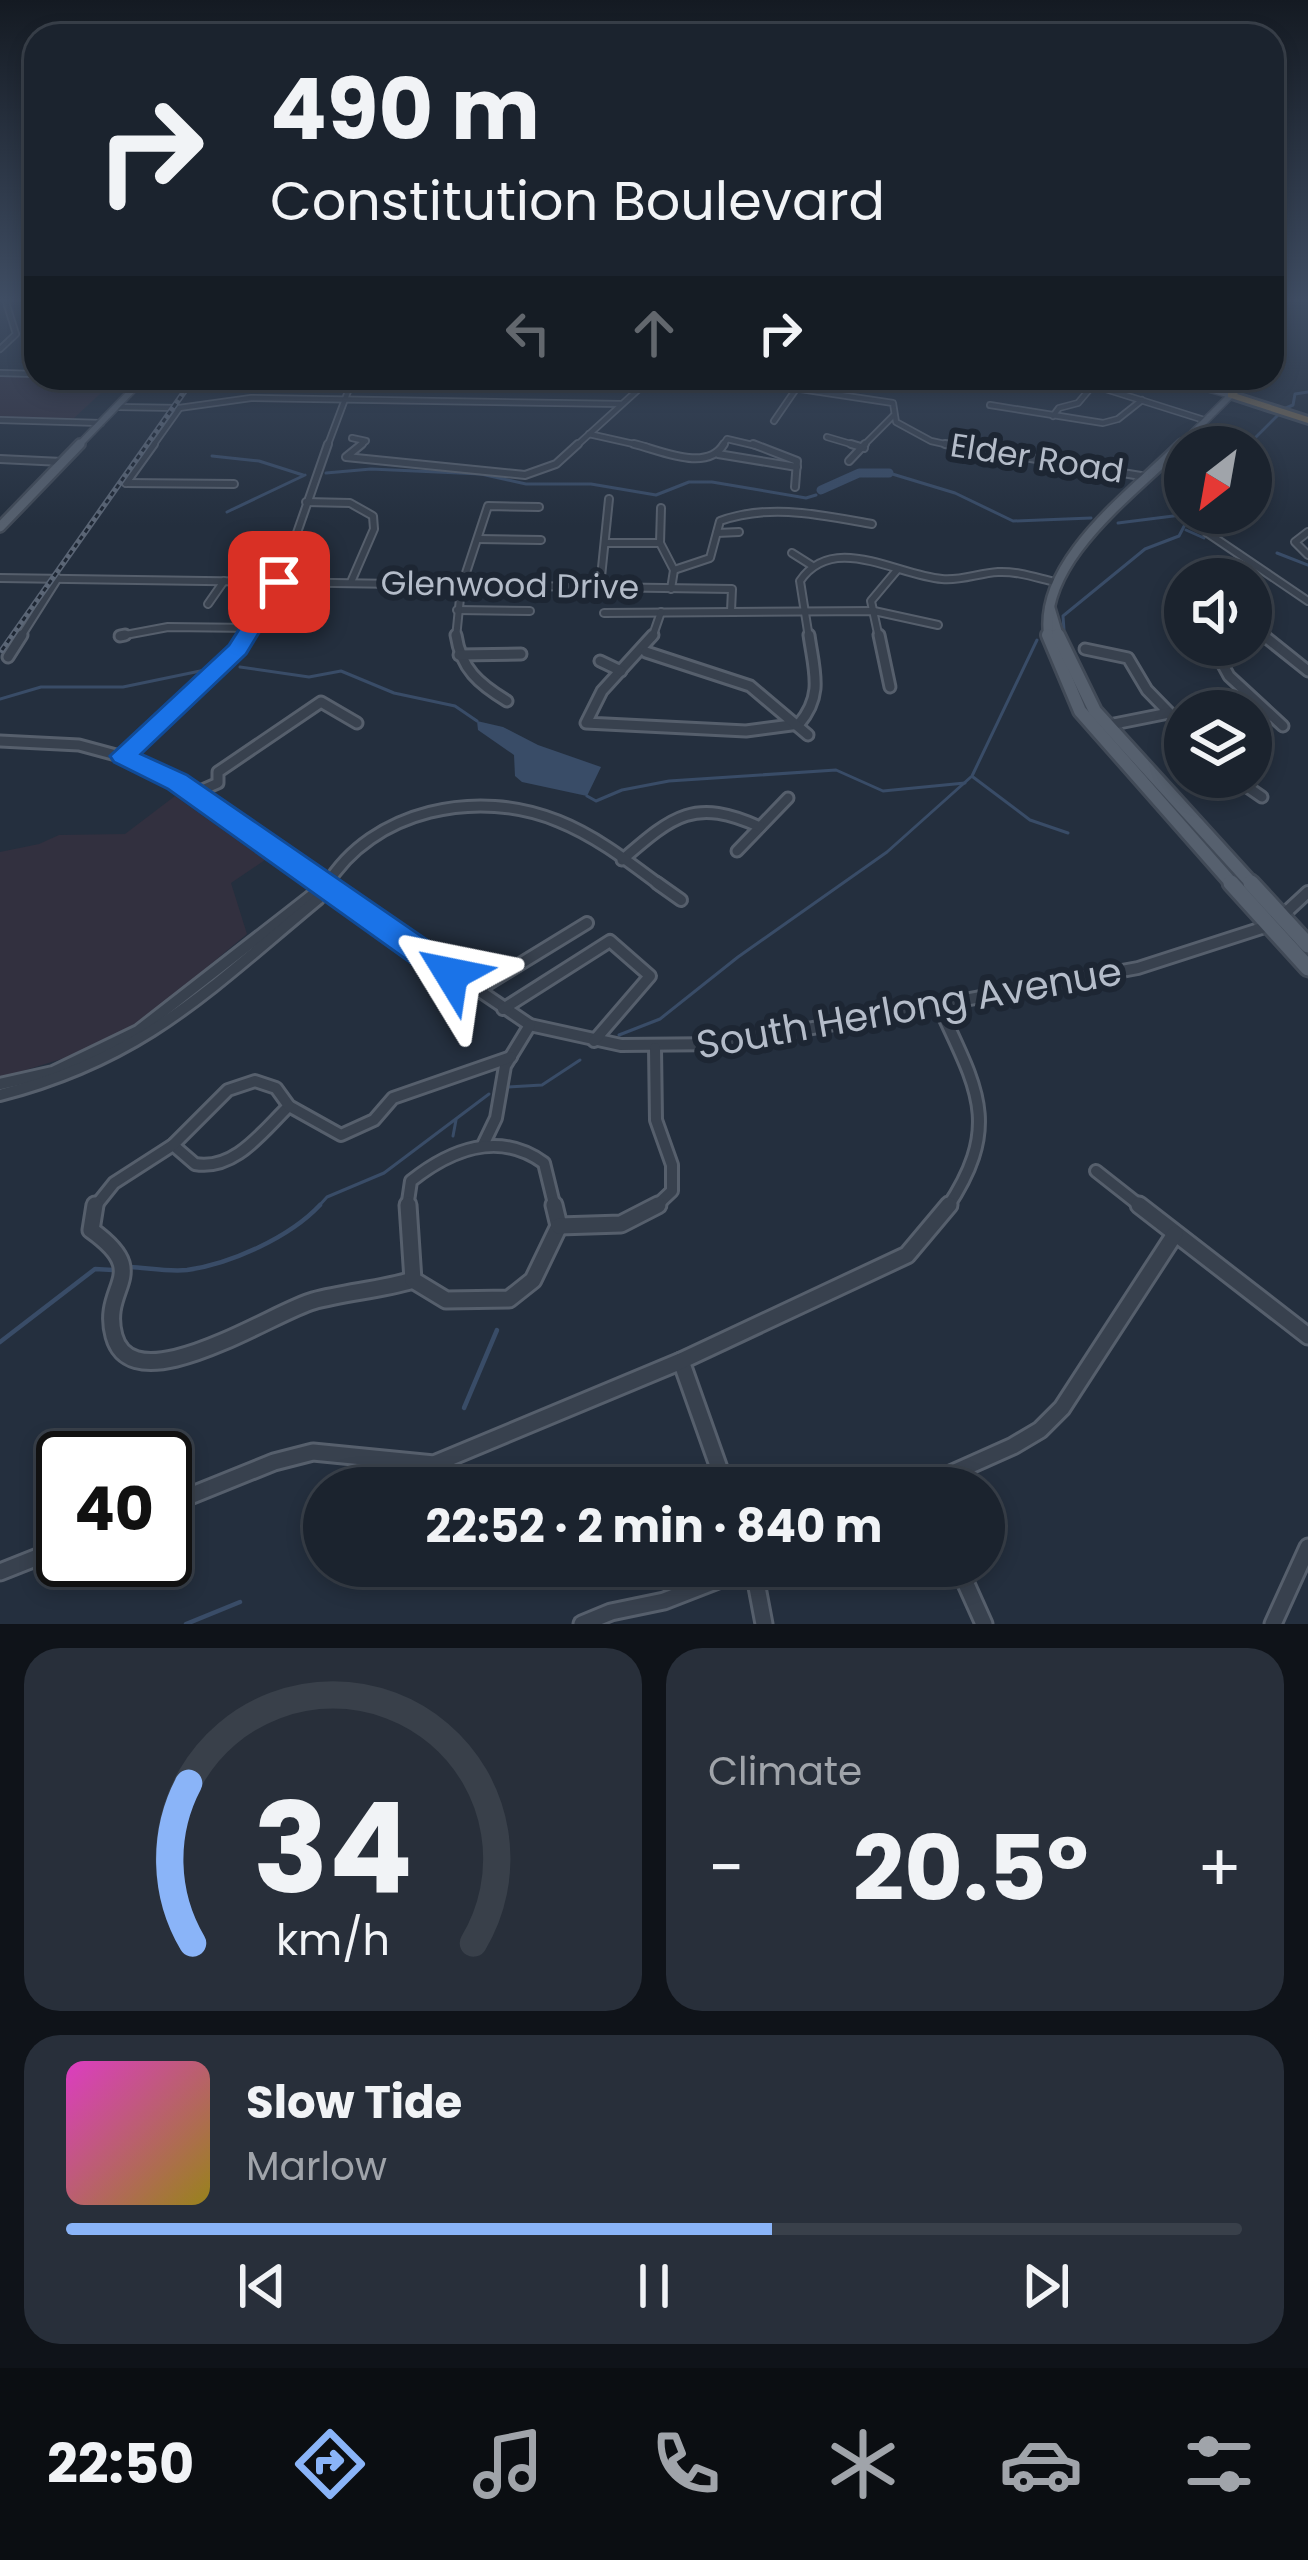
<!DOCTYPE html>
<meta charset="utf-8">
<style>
:root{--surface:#1b232e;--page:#282f3a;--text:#f1f3f6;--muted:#a0a4aa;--line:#39404a;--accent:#8ab4f8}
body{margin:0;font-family:Poppins,sans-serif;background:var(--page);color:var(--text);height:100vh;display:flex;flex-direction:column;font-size:45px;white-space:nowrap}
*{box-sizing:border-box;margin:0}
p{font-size:39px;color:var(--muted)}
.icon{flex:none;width:66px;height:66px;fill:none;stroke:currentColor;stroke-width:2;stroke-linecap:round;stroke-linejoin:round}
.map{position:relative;height:1624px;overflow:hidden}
.details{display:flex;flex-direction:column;gap:24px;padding:24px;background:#0f1319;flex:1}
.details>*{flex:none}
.top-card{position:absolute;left:24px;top:24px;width:1260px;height:366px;border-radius:36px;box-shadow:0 6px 18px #0003,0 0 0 3px var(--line);background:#1b232e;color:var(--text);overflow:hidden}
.needle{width:78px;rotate:211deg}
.tools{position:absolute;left:1164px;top:426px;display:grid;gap:24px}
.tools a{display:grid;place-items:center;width:108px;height:108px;border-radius:50%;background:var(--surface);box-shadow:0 6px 18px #0003,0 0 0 3px var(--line);font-size:60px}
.speed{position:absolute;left:36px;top:1431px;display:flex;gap:24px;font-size:60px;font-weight:700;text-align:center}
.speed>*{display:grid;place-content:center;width:156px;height:156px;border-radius:50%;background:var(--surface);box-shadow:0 6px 18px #0003,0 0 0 3px var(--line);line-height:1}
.speed .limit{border:6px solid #111;border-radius:18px;background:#fff;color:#111}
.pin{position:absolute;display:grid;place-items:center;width:102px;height:102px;color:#fff;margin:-51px;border-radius:24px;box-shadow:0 6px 18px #0006}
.me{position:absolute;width:132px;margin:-66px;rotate:305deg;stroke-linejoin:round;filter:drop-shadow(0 0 9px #0008)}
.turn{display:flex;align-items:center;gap:42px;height:252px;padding:0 48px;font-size:54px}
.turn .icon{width:156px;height:156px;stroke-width:2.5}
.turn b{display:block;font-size:84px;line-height:102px}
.lanes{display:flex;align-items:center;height:114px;padding:0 48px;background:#0003;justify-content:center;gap:60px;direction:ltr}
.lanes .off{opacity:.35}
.big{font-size:90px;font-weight:700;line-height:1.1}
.details .widget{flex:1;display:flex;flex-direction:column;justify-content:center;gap:18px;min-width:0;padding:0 42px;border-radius:36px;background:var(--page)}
.details .dial{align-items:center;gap:0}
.dial svg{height:312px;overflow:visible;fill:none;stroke:var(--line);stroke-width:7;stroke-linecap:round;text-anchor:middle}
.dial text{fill:var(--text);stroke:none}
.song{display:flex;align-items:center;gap:36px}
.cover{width:144px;height:144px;border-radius:18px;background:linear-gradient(135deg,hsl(310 70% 55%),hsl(50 70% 35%))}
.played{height:12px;border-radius:6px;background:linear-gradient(90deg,var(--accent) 60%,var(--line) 60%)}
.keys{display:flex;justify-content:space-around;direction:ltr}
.heat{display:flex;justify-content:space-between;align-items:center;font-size:66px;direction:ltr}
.details .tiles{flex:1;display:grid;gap:24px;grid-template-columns:1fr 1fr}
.widget:last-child{grid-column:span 2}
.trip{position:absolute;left:303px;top:1467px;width:702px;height:120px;border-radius:60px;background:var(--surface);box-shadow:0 6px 18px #0003,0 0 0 3px var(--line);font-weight:700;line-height:120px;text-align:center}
.menu{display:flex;height:192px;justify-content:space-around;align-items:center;background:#0b0e12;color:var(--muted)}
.menu .icon{width:84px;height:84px}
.menu .active{color:var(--accent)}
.menu b{font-size:54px;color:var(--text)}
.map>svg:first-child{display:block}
.medical{fill:#32303f}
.water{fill:#394c67}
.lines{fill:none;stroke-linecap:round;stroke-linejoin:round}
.stream-far1{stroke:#394c67;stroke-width:3}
.stream{stroke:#394c67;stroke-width:4.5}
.river{stroke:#394c67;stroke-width:9}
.minor-far4-casing{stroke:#565f6c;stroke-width:8}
.minor-far3-casing{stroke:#565f6c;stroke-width:10}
.minor-far2-casing{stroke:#565f6c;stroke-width:15}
.minor-far1-casing{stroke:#565f6c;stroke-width:16}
.minor-casing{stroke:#565f6c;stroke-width:21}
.major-far3-casing{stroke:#414a57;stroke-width:9}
.major-far2-casing{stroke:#414a57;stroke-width:14}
.major-far1-casing{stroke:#414a57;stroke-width:18}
.major-casing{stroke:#414a57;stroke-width:21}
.highway-casing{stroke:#434c59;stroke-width:6}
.minor-far4{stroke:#38414e;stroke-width:4.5}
.minor-far3{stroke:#38414e;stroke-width:6}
.minor-far2{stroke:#38414e;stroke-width:9}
.minor-far1{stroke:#38414e;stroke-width:10}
.minor{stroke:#38414e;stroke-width:15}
.major-far3{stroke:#56606e;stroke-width:6}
.major-far2{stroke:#56606e;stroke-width:9}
.major-far1{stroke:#56606e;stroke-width:12}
.major{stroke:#56606e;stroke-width:15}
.highway{fill:#746855;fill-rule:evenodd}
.rail-casing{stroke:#5a6575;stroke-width:6}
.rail{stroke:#1d2633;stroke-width:3;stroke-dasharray:4.5;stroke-linecap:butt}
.route{fill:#1a73e8;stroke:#114b97;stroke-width:3}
.labels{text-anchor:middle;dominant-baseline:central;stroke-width:12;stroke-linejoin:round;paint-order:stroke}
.far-street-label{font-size:33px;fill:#b4bcc9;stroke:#1d2633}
.street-label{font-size:39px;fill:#b4bcc9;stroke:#1d2633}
</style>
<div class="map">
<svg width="1308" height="1624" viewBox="0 0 1308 1624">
<rect width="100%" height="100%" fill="#242f3e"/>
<!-- medical -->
<g class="medical">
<path d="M0,374l85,4 -13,13 30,1 -30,28 -72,-1z"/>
<path d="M175,796l90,64 -34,23 16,51 -109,91 -41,23 -97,30v-226l39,-8 20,-9 66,-1z"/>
</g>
<!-- water -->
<path class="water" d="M477,721l26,6 35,18 63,22 -14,29 -65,-14 -7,-6 -1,-21 -36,-25z"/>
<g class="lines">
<!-- stream-far1 -->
<g class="stream-far1">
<path d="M1286,408l7,-3 2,-11 13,-2"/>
<path d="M1246,447l33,-33"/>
<path d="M212,456l47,5 44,14"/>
<path d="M326,473l45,-4 110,5 45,10h65l65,11 33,-13h23l94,16 10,-3"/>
<path d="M889,473l66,20 58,28 78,-3"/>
<path d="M227,512l78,-37"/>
<path d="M1118,523l71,-9"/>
<path d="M1186,530l18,8"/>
<path d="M1277,553l31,12"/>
<path d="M1064,630l-1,-14 82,-67 34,-13 12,-23"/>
<path d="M240,667l69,10 32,-6 53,22 61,13 22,15"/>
<path d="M0,699l41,-12h82l82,-17"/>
<path d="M973,777l57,43 38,13"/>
<path d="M587,796l9,5 26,-11 47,-9 167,-11 47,21 82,-8"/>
<path d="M619,1035l41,-16 78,-62 149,-105 85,-76 65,-136"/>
<path d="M507,1087l35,-2 38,-25"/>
<path d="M453,1136l3,-16"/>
<path d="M317,1208l10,-11 57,-24 105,-79"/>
</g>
<!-- stream -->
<g class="stream">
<path d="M130,1267c18,1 39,5 57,3 44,-6 103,-33 133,-65"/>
<path d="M0,1342l95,-73 18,1"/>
<path d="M464,1408l33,-78"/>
<path d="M186,1624l54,-22"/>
</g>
<!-- river -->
<path class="river" d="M821,490l38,-17h30"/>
<defs>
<g id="minor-far4">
<path d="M0,349l16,-15 -11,-35"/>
<path d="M0,373l36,1"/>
<path d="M977,378l50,11 14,-11"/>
<path d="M734,379l159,24 3,19 35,19 27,6"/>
<path d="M1093,385l111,35"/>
<path d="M990,405l113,18 15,-4 24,-19"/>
<path d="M117,407l62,1 72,-10 370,6"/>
<path d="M1053,416l6,-8 19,-5 21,-25"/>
<path d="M0,420l101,3"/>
<path d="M774,421l22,-32"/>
<path d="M589,434l58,13"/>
<path d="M827,437l34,10"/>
<path d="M352,438l14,3 -8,6"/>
<path d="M152,447l27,-38"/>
<path d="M327,447l26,-69"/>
<path d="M575,447l76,-69"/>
<path d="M722,447l5,-8 34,8"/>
<path d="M862,447l31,-31"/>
</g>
<g id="minor-far3">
<path d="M362,444l-16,13 179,18 31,-11 22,-20"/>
<path d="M634,444c26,6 73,29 90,0"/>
<path d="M753,444l44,17 -2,26"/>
<path d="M851,444l13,4"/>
<path d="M945,444l202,33"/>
<path d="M718,454l79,13"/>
<path d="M0,459l62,3"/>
<path d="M849,461l16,-17"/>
<path d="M126,483l108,1"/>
<path d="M126,483l28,-39"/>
<path d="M306,502l44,1 23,13 1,13 -23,53"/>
<path d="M661,508l-1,35 14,27 -3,19"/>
<path d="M1206,532l102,69"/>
<path d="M1308,532l-13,10 13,13"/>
<path d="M717,533l22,-1"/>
<path d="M478,539l63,1"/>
<path d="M605,543h55"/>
<path d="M792,553l19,12"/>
<path d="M674,570l36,-12 10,-37c50,-18 101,-6 152,3"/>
<path d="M0,578l732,11 -1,22"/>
<path d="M600,587l9,-88"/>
<path d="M208,604l16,-23"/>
<path d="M457,610l73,1"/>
<path d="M604,613l270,-2 64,14"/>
<path d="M1251,625l16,13"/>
<path d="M120,636l48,-9 86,1"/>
<path d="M20,638l38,-60"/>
<path d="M247,638l37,-68 44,-126"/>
<path d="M456,638l5,-50 27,-82 51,1"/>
<path d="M652,638l9,-26"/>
<path d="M809,638l-9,-57c33,-49 96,-6 142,-2 19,2 37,-6 56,-7 20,-1 39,6 57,10"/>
<path d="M879,638l-8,-37 26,-31"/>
</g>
<g id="minor-far2">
<path d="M456,635c5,34 23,49 51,66"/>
<path d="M653,635l-51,56 -16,32 160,8 53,-7c25,-29 15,-53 10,-89"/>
<path d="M879,635l11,52"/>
<path d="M1263,635l45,36"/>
<path d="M120,636l5,-1"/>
<path d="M1221,645l-4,9 12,22 54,50"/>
<path d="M1085,649l43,9 19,32 38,39"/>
<path d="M646,652l104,34 58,49"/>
<path d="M459,655l62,-1"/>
<path d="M8,657l14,-22"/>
<path d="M600,661l21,10"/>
<path d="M1104,726l65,-13"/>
<path d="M0,741l79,4 63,17 183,124"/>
<path d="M123,756l87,-77 39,-44"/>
<path d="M1233,777l29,20"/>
<path d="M193,794l25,-11v-11l103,-70 36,21"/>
<path d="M737,851l51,-53"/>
<path d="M622,860c51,-44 72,-63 138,-33"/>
<path d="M326,886c46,-77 153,-98 232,-65 38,15 71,41 103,65"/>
</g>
<g id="minor-far1">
<path d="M320,883l210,142 91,20 105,-1 412,-76 130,-42"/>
<path d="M657,883l24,17"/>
<path d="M1282,916l26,-24"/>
<path d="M476,991l111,-68"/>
<path d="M938,1004c38,83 65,120 9,204"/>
<path d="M503,1009l107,-68 40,35 -56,65"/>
<path d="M0,1084l53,-12 85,-41 186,-145"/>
<path d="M0,1095c144,-37 208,-105 318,-196l10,-16"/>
<path d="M173,1145l22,19c40,7 68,-33 94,-58"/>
<path d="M483,1145l13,-27 9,-52 25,-41"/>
<path d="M1096,1171l47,37"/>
<path d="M94,1208l20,-25 59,-38 55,-55 27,-9 21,7 13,18 52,29 33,-15 19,-22 118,-41"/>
<path d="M407,1208l4,-27c39,-31 88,-51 133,-18l11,45"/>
<path d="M654,1208l18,-17v-26l-16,-45 -1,-72"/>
</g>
<g id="minor">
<path d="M95,1205l-4,25c63,45 9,55 23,106 19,70 161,-25 199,-35 33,-9 67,-11 100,-21"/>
<path d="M408,1205l5,75 33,20 63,-1 24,-19 26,-54 -5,-21"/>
<path d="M1139,1205l169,131"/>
<path d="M559,1226l62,-2 37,-19"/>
<path d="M681,1361l45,127"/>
<path d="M919,1488l94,-42 27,-16 22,-22 113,-174"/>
<path d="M165,1506l109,-44 39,-10 121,12 247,-103 226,-106 42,-50"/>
<path d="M753,1566l11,58"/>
<path d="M958,1566l26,58"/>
<path d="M0,1572l63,-25"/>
<path d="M582,1624l29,-12 53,-11 90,-35"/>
<path d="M1273,1624l35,-77"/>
</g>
<g id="major-far3">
<path d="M1172,378l59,17 -52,52"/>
<path d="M77,447l67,-69"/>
</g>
<g id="major-far2">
<path d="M0,527l80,-83"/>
<path d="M1050,608l9,30"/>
<path d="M1049,638c-13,-76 84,-145 133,-194"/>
</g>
<g id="major-far1">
<path d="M1048,635l32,76 154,175"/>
<path d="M1058,635l37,76 159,175"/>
</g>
<g id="major">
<path d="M1231,883l77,85"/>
<path d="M1251,883l57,62"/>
</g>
<g id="highway">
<path d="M1272,333l4,2v20l-4,2z"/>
<path d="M1245,378h9l-17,16 71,23v6l-80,-26v-4z"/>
</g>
</defs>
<!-- minor-far4 casing -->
<use href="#minor-far4" class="minor-far4-casing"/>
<!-- minor-far3 casing -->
<use href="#minor-far3" class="minor-far3-casing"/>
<!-- minor-far2 casing -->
<use href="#minor-far2" class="minor-far2-casing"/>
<!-- minor-far1 casing -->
<use href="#minor-far1" class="minor-far1-casing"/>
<!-- minor casing -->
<use href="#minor" class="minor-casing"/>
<!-- major-far3 casing -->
<use href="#major-far3" class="major-far3-casing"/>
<!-- major-far2 casing -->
<use href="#major-far2" class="major-far2-casing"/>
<!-- major-far1 casing -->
<use href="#major-far1" class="major-far1-casing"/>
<!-- major casing -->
<use href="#major" class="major-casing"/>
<!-- highway casing -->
<use href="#highway" class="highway-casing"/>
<!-- minor-far4 -->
<use href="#minor-far4" class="minor-far4"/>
<!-- minor-far3 -->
<use href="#minor-far3" class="minor-far3"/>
<!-- minor-far2 -->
<use href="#minor-far2" class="minor-far2"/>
<!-- minor-far1 -->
<use href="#minor-far1" class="minor-far1"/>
<!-- minor -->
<use href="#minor" class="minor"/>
<!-- major-far3 -->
<use href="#major-far3" class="major-far3"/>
<!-- major-far2 -->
<use href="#major-far2" class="major-far2"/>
<!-- major-far1 -->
<use href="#major-far1" class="major-far1"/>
<!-- major -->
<use href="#major" class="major"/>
<!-- highway -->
<use href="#highway" class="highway"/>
<defs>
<path id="rail" d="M2,650l192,-272"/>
</defs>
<!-- rail casing -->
<use href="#rail" class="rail-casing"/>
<!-- rail -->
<use href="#rail" class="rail"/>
</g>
<!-- sky -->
<linearGradient id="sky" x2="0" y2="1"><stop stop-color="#141a22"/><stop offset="0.57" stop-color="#3f4d63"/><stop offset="1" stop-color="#3f4d63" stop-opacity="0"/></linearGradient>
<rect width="1308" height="526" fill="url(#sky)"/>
<!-- route -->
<path class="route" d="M279,576l11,6 -44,72 -105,100 46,21 275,189 4,10 -4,9 -11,4 -12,-4 -271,-194 -54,-27 -4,-6 119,-111 43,-67z"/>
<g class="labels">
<!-- far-street labels -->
<g class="far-street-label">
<text transform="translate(1037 458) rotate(9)">Elder Road</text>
<text transform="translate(510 585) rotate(1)">Glenwood Drive</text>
</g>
<!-- street labels -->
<g class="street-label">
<text transform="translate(909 1008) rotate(-10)">South Herlong Avenue</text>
</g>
</g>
</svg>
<div class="tools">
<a><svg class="needle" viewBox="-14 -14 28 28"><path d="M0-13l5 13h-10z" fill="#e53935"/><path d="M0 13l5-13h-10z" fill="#a0a4aa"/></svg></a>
<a><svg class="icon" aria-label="sound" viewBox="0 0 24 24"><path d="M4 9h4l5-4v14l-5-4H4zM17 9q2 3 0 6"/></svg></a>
<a><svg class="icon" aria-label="layers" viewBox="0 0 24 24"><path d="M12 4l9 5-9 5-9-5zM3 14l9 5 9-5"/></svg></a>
</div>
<div class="speed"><div class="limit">40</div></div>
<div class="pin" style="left:279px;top:582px;background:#d93025"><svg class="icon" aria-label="arrive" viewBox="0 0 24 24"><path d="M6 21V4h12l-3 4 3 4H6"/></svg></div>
<svg class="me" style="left:451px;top:974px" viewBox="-20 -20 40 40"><path d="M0-17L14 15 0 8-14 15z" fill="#1a73e8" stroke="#fff" stroke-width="4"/></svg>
<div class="trip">22:52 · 2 min · 840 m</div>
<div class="top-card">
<div class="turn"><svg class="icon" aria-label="right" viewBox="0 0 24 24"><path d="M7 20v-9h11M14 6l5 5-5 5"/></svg><div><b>490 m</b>Constitution Boulevard</div></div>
<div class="lanes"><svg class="icon off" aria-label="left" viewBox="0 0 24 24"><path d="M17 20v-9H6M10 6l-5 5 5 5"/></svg><svg class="icon off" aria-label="ahead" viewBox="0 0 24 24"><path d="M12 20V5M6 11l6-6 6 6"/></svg><svg class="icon" aria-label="right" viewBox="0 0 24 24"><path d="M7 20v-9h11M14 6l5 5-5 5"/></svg></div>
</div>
</div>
<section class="details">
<div class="tiles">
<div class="widget dial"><svg viewBox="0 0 100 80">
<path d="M14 69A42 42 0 1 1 86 69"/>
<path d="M14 69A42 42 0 0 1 13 28" stroke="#8ab4f8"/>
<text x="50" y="56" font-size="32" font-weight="700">34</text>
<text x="50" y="72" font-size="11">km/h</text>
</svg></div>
<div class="widget"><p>Climate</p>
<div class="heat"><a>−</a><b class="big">20.5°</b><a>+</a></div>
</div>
<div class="widget">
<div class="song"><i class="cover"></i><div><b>Slow Tide</b><p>Marlow</p></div></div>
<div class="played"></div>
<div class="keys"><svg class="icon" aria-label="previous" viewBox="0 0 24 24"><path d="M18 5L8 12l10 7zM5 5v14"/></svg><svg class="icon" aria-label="pause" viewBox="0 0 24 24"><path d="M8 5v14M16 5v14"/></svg><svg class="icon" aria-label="next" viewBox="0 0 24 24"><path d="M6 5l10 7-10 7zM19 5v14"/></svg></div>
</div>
</div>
</section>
<nav class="menu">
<b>22:50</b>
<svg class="icon active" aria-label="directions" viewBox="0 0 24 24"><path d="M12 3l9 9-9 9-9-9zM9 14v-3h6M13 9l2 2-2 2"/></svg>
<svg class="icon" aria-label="music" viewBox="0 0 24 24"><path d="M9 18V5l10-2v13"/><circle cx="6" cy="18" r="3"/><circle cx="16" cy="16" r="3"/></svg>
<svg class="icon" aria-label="phone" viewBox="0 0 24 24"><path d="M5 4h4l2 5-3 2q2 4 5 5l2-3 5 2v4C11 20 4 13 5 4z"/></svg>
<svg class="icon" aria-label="climate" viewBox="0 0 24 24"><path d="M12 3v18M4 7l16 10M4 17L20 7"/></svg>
<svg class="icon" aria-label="car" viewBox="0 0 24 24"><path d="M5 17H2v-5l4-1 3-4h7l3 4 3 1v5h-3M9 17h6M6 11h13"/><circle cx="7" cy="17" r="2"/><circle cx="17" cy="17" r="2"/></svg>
<svg class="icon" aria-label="filters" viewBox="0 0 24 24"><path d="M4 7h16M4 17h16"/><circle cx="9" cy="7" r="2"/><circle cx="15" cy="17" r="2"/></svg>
</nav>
